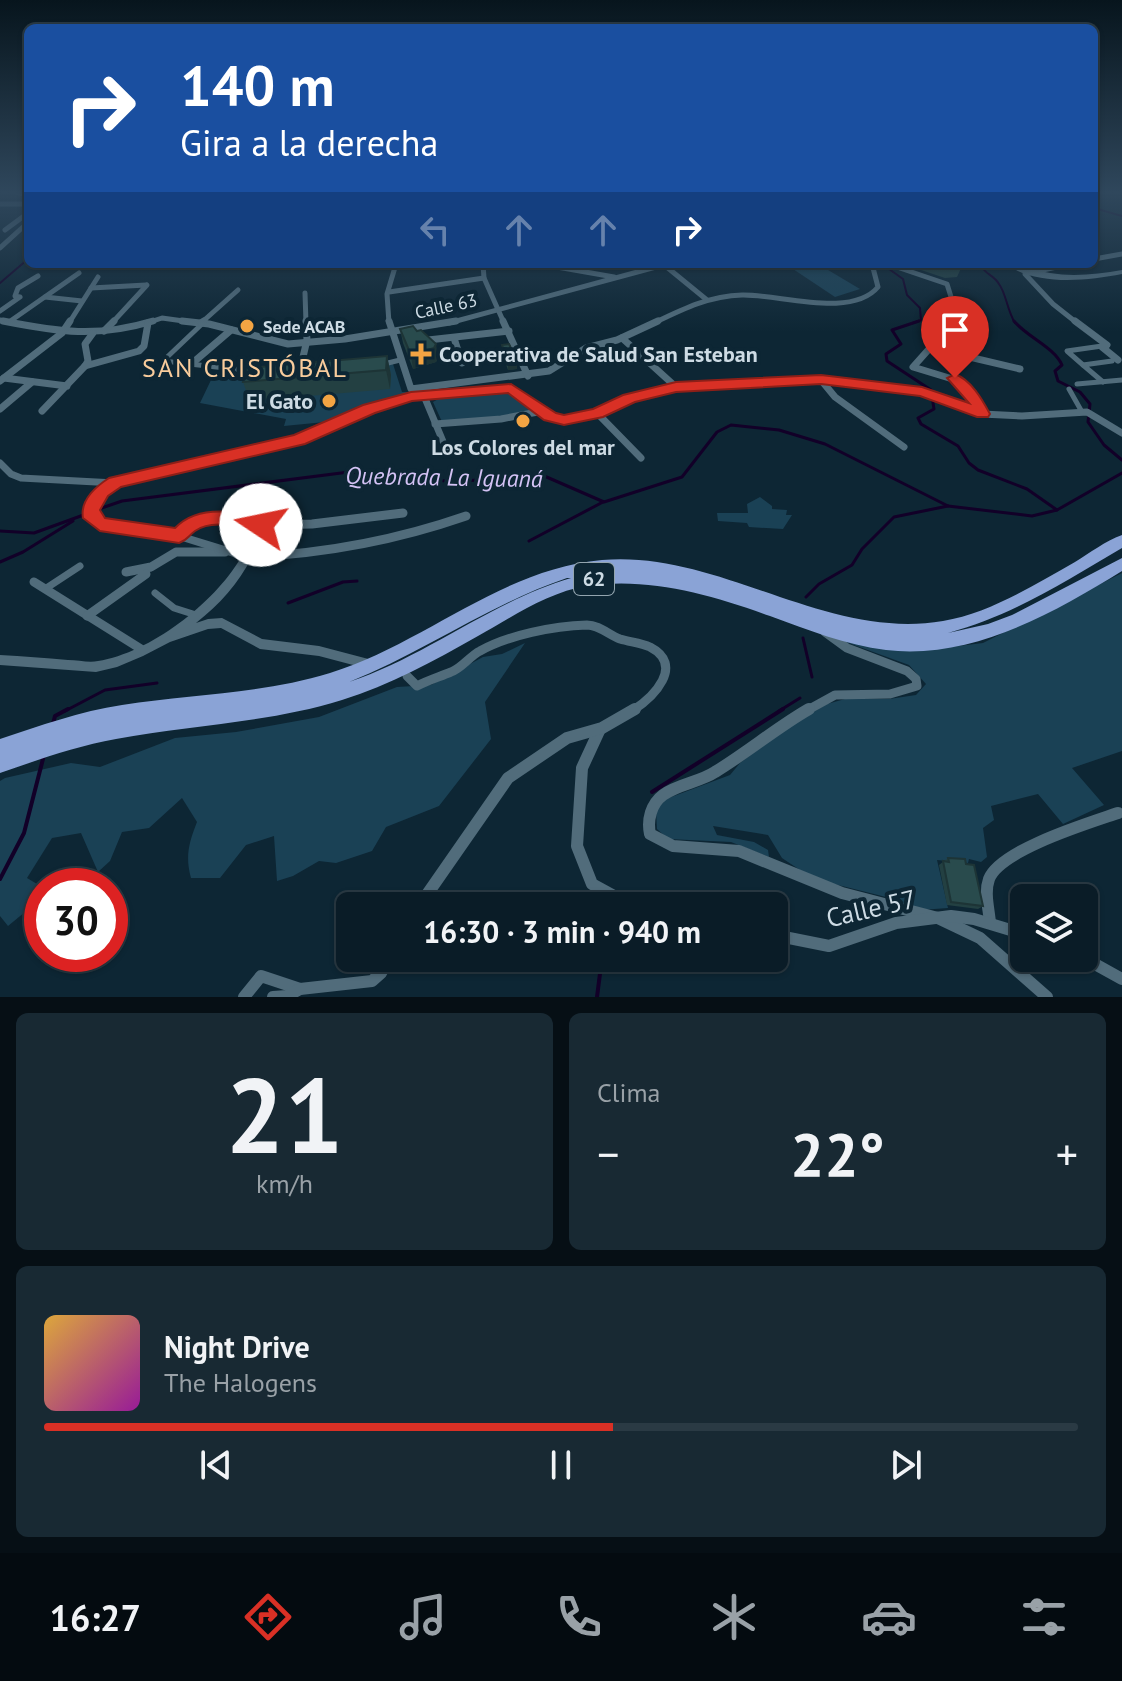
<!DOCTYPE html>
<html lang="es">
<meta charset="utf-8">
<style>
:root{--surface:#0a1c27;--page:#182933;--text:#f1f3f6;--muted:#99a1a7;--line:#2a3a44;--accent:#d93025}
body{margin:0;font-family:"PT Sans",sans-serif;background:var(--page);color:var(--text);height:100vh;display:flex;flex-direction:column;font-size:30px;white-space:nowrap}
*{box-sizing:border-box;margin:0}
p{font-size:26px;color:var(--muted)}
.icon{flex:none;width:44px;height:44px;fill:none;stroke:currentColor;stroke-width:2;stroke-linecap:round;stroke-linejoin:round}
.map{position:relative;height:997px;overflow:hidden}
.sheet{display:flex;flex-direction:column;gap:16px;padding:16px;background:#060f15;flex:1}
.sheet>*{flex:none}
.banner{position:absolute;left:24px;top:24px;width:1074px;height:244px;border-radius:12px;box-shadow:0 2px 6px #0004,0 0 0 2px var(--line);background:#1a4fa0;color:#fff;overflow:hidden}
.buttons{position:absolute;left:1010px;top:884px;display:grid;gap:16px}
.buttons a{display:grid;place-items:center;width:88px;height:88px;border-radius:12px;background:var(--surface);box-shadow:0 2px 6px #0004,0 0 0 2px var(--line);font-size:40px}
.speed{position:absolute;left:24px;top:868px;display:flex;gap:16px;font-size:40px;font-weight:700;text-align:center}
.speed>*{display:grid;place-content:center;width:104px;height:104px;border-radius:50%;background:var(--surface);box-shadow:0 2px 6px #0004,0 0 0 2px var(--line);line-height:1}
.speed .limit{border:12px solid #d22;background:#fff;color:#111}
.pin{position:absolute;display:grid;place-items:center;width:68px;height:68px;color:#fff;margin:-82px -34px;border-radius:50% 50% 50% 0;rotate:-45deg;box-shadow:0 0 8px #0007}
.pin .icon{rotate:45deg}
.me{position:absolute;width:88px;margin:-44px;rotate:281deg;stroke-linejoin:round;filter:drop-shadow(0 0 6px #0008)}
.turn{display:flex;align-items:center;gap:28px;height:168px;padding:0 24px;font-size:36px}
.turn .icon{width:104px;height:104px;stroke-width:2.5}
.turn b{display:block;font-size:56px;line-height:68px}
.lanes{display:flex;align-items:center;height:76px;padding:0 24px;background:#0003;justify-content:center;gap:40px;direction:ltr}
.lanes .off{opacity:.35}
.big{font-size:60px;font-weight:700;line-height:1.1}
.sheet .card{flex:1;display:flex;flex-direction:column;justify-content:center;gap:12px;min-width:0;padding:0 28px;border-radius:12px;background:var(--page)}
.sheet .dial{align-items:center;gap:0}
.dial b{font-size:104px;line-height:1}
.song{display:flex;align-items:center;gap:24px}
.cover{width:96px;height:96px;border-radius:12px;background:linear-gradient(135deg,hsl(40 70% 55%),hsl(300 70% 35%))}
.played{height:8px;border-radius:4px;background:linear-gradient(90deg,var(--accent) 55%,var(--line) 55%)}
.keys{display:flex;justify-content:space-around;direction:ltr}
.heat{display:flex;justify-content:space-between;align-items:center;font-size:44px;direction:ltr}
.sheet .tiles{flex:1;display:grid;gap:16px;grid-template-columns:1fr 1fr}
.card:last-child{grid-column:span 2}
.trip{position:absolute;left:336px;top:892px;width:452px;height:80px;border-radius:12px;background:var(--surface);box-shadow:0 2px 6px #0004,0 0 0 2px var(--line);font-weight:700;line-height:80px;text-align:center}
.dock{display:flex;height:128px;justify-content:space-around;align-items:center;background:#040b10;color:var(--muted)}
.dock .icon{width:56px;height:56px}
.dock .current{color:var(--accent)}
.dock b{font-size:36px;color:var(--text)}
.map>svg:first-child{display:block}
.green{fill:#1a4155}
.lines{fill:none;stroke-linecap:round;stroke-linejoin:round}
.stream-far2{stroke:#120028;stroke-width:2}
.stream-far1{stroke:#120028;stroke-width:3}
.stream{stroke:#120028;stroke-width:4}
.pedestrian-far1{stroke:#516c7b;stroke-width:5}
.pedestrian{stroke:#516c7b;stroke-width:7}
.minor-far3{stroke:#516c7b;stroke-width:5}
.minor-far2{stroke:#516c7b;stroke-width:7}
.minor-far1{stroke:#516c7b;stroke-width:9}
.minor{stroke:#516c7b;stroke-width:12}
.tertiary{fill:#516c7b;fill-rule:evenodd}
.secondary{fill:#516c7b;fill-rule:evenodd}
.trunk{fill:#8aa3d6;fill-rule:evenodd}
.wall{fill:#234042}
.shaded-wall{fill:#1d3436}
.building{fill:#294b4d;stroke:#1d3436;stroke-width:2}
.route{fill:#d93025;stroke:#8d1f18;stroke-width:2}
.poi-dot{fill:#f3a443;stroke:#0d2634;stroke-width:3}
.labels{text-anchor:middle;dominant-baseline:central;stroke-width:8;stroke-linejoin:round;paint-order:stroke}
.far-street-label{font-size:18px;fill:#cddbe4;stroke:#0d2634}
.far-poi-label{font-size:18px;font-weight:bold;fill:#cddbe4;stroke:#0d2634;text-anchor:start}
.shield{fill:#0d2634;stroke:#93a5af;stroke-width:2}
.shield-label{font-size:20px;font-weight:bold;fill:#cddbe4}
.poi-label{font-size:22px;font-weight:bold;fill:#cddbe4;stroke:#0d2634;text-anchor:start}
.water-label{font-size:24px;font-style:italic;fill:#d3c2f4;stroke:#0d2634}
.quarter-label{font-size:26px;letter-spacing:2px;fill:#f9cc9c;stroke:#0d2634}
.near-street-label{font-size:26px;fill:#cddbe4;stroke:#0d2634}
</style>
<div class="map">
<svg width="1122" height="997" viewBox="0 0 1122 997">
<rect width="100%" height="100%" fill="#0d2634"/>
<!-- green -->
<g class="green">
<path d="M809,264h9l42,25 -25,8 -42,-28z"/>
<path d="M393,364l9,28h10l2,6 -32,6 -47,17 -51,5 2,-7 -86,-16 11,-23 83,-5z"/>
<path d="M507,393l10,2 15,13 -5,6 -84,10 -10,-22 7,-4z"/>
<path d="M760,497l12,9v3l15,1 -1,5h6l-9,14 -34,-2 -2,-4 -29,-2 -1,-8h31l-1,-9z"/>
<path d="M1122,573v178l-50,17 32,37 -41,19 -25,-30 -47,12 3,14 -11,8 4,29 -6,5 -12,-3 -1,4 -31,-3 11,48 -27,2 -35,-13 -56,-14 -30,-13 -18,-12 -14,-23 -55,-9 4,9 37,7 14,8 1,7 -38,-15 -63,-3 -11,-10 -1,-18 10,-12 64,-24 10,-12 50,-37 37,-22 18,-5h44l27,-4 10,-11 -17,-19 -66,-24 74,10 66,-8z"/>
<path d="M525,643l-40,59 6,37 -52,67 -53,21 -14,24 -36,12 -17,-2 -26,15 -16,5 -3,-45 -28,9 -26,33h-29c-6,-21 -2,-36 6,-56l-15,-24 -33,30 -27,4 -12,29 -12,11 -17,-39 -29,5 -25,40 15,9v11l-34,28 -8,-10v-135l5,-3 66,-15 29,4 75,-29 61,-6 83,-15 78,-30 34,-2 52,-28 19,-3z"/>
</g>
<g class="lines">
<!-- stream-far2 -->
<g class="stream-far2">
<path d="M1094,208l28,8"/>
<path d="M882,264l21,15 4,16 13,13 1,12 -8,3"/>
<path d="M980,264c4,10 14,11 19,20 7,9 8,26 16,39"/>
<path d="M0,283l28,-24"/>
</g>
<!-- stream-far1 -->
<g class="stream-far1">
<path d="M919,321l-27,9 9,14 -15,10 1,7 44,29 3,19 -16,9 3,6 37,22 11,17 9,7 49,19 30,21"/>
<path d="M1014,321c13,16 40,26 48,44l-7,6 3,10 22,11 10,12 -2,18 16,23 18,15"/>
<path d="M96,510l26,-9 227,-29 48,1 54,9 91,-7 62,27 78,-25 35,-45 14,-7 48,5 46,14 123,62 84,10 25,-6 65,-37"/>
<path d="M0,531l34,2 55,-20"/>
<path d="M529,541l74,-39"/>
<path d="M0,562l23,-10 50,-31"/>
<path d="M806,597l13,-13 33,-19 10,-16 32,-32 54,-11"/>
<path d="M288,603l55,-21 14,-1"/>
<path d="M803,638l9,39"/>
<path d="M65,711l40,-21 52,-7"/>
<path d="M779,711l21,-13"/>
</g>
<!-- stream -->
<g class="stream">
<path d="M53,724l2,-8 13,-7"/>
<path d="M652,792l131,-83"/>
<path d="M0,879l24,-46 20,-78"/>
<path d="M597,997l5,-39"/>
</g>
<!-- pedestrian-far1 -->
<g class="pedestrian-far1">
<path d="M203,323l-40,38 89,10"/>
<path d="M380,365l20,-5"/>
<path d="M1083,365l-16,-14 35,-5"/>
<path d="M1103,382l-20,-17 29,-4"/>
<path d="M1077,384l45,-4"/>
<path d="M1069,389l13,23"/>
</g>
<!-- pedestrian -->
<g class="pedestrian">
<path d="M45,589l35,-23"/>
<path d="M155,593l19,15 22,7"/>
</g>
<!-- minor-far3 -->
<g class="minor-far3">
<path d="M16,192l12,3"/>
<path d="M0,204h28"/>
<path d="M5,230l23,-17"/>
<path d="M0,248l23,-21"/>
<path d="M1094,259l28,-5"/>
<path d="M483,264l1,14 20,45"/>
<path d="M540,264l74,13"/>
<path d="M663,264l44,36"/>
<path d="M888,264l59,20 9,29 -3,10"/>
<path d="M919,264h10"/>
<path d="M1070,264l-45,10 28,30 24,19"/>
<path d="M91,288l55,-3"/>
<path d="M389,292l95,-14"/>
<path d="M305,293l1,30"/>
<path d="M45,297l37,4"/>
<path d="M0,311l20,-14 -5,-1 3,-8 20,-12"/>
<path d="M0,320l12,3"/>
<path d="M9,322l70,-49"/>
<path d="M69,323l29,-46"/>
<path d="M112,323l35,-38"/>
<path d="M147,323l15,-5 36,5"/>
<path d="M201,323l37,-33"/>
<path d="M389,323l-2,-29 9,-30"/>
<path d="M449,323l218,-59"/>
<path d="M654,323c29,-14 55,-27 88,-28 37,-1 109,24 136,-8l-6,-23"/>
</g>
<!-- minor-far2 -->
<g class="minor-far2">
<path d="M3,321c56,11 94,17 150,0"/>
<path d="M182,321l27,3 79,20 57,-5 111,-18"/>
<path d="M389,321l22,68 138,-18 37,-23 31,-8 41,-19"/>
<path d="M503,321l25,55"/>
<path d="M954,321l-41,46 46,14 23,33"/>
<path d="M1075,321l32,24 -5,2 16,13"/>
<path d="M201,323l3,-2"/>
<path d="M104,331l10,-10"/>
<path d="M454,338l8,25"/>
<path d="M622,338l54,49"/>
<path d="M428,340l81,-9"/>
<path d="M931,348l89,21"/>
<path d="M85,366l54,-15 5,-5 4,-23"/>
<path d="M189,366l42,-36"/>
<path d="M299,374l8,-34 -1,-19"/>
<path d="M4,378l63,8"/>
<path d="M821,380l14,17 69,50"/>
<path d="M0,381l62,-48 8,-12"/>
<path d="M511,388l39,29 14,3 34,-6 31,-15 47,-12 160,-7 86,12 60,22 40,2 65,-4 35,21"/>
<path d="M424,396l23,55"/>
<path d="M0,409l32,-27"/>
<path d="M42,411l43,-45 3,-5 -3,-17 8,-11"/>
<path d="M598,414l43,44"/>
<path d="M435,424l66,-5 42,-8"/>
<path d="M0,463l11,11 10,4 94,5"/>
</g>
<!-- minor-far1 -->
<g class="minor-far1">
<path d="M179,536l10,-11 27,-8 45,8 51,-1 91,-11"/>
<path d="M247,557c76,-3 147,-16 219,-41"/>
<path d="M126,572l25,-5 25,-15h49"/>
<path d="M34,582l107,67"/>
<path d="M87,616l59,-42"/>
<path d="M407,676l10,10c12,-6 22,-9 34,-14 10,-3 19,-16 29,-21 29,-16 73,-25 107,-26 12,0 22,10 33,14 10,3 21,4 30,8 35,18 4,50 -18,64"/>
<path d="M806,711l29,-16 55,-1 27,-8 -1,-7 -9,-8 -60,-23 -22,-16"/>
</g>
<!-- minor -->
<g class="minor">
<path d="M809,709c-33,19 -61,43 -94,63 -15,10 -37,12 -52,23 -12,9 -16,25 -13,39l23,12 66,5 103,42 96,25 42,20 67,59"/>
<path d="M600,729l-18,39 -5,78 15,38 33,18 15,4"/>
<path d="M419,906l89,-128 59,-40 35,-10 33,-19"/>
<path d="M990,923c-1,-14 -6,-30 -1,-44 11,-29 100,-56 129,-66"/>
<path d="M774,935l55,11 67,-23 55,-7 23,3 50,15"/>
<path d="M1084,958l38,21"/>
<path d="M244,997l17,-21 39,13"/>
<path d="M273,997l14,-1 13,-7 72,-8 9,-8 8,-15"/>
</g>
<!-- tertiary -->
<path class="tertiary" d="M511,385l4,3 -1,2 -113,11 -99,41 -184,44c-12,8 -22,15 -21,30l6,5 76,11 72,22 1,3c-14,27 -32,47 -56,66l12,-4 14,-1 40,21 57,7 57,15 2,4 -2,4 -4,1 -53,-14 -59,-7 -39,-21 -13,1 -38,13 -27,14 -26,11 -21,5 -96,-7v-10c23,1 45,3 68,5 10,0 21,3 30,1 52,-8 116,-58 142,-102l-61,-19 -79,-12 -12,-7c-5,-20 8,-30 24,-40l184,-43 103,-42z"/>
<!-- secondary -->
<path class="secondary" d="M1005,264c15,0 29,7 45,9 24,4 48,1 72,-3v4c-37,7 -84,12 -117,-10z"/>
<!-- trunk -->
<path class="trunk" d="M1122,535v13c-56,33 -110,68 -174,85l40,-9 24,-9 110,-57v13c-70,43 -151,89 -236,79 -40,-5 -78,-20 -116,-34 -59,-21 -120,-39 -183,-30 -39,6 -75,31 -109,50 -44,25 -88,49 -136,64 -74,23 -151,25 -226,39 -40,7 -78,21 -116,34v-34c40,-13 80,-28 122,-34 70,-11 140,-11 208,-32 94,-29 171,-104 272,-113 118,-10 222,81 341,61 47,-8 91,-36 132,-59 15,-9 30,-21 47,-27zM567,578h4c-79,23 -144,78 -222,104 75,-30 141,-78 218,-104z"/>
</g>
<!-- wall -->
<g class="wall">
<path d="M923,264h40l-6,13 -12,1 -24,-8z"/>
<path d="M400,329l38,29 -2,4 -23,7 -10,-26z"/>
<path d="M502,345l15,24 -9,1 -6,-17z"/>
<path d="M387,356l4,19 -1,14 -140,12 -7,-19z"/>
<path d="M948,858l35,48 -5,3 -31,-4 -8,-40z"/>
</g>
<!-- shaded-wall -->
<g class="shaded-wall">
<path d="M436,344l2,14 -2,4 -23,7 -2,-14z"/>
<path d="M387,356l4,19 -1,14 -4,-19z"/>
<path d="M517,361v8l-9,1v-8z"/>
</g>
<!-- building -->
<g class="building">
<path d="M413,326l4,5 4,-1 15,14 -2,4 -23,7 -11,-26z"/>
<path d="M509,344l8,17 -9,1 -6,-17z"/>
<path d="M387,356l-1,14 -143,12 4,-14z"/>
<path d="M948,858l17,1 1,5 8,1 9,41 -32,-4 -8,-41 6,1z"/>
</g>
<!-- sky -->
<linearGradient id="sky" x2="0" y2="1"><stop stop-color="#07151d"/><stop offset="0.58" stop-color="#2f475c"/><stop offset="1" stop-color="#2f475c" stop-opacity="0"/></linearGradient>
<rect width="1122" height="332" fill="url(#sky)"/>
<!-- route -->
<path class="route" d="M955,374c16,6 27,25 35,40l-2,3h-11l-57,-21 -99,-12 -145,8 -41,10 -32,15 -39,8 -20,-5 -36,-27 -96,8 -37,12 -70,31 -184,43 -13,9 -8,14 5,8 70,10c23,-24 64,-17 93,-8l3,5 -3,4 -7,3c-20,-4 -47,-14 -66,-1 -7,5 -7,9 -16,12l-79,-12 -17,-13c-3,-17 12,-31 26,-40l185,-43 69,-30 48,-13 100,-8 45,29 8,2 29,-6 30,-14 53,-13 145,-7 101,12 47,16 -22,-25z"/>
<!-- markers -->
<g class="poi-dot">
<circle cx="247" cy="326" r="8"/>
<path d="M417 342h8v8h8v8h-8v8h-8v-8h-8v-8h8z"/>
<circle cx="329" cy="401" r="8"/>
<circle cx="523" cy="421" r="8"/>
</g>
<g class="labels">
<!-- far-street labels -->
<g class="far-street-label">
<text transform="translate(446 306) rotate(-12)">Calle 63</text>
</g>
<!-- far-poi labels -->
<g class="far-poi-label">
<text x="263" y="326">Sede ACAB</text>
</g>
<!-- shield labels -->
<rect class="shield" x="574" y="563" width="40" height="32" rx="6"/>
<g class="shield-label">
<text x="594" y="579">62</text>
</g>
<!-- poi labels -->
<g class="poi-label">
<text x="439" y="354">Cooperativa de Salud San Esteban</text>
<text x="313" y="401" text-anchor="end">El Gato</text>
<text x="523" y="447" text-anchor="middle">Los Colores del mar</text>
</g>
<!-- water labels -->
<g class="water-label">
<text transform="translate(444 477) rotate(1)">Quebrada La Iguaná</text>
</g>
<!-- quarter labels -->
<g class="quarter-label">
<text x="245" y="367">SAN CRISTÓBAL</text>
</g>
<!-- near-street labels -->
<g class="near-street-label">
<text transform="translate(871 908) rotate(-13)">Calle 57</text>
</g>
</g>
</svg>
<div class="buttons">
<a><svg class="icon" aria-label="layers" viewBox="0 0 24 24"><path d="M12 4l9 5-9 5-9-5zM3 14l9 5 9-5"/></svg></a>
</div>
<div class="speed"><div class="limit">30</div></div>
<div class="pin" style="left:955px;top:378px;background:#d93025"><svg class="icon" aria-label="arrive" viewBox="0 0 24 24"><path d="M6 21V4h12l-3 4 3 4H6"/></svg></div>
<svg class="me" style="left:261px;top:525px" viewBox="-20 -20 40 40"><circle r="19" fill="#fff"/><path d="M0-13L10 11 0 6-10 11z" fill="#d93025"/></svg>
<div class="trip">16:30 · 3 min · 940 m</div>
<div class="banner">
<div class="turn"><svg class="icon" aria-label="right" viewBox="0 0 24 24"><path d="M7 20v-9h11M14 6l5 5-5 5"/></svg><div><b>140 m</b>Gira a la derecha</div></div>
<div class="lanes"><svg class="icon off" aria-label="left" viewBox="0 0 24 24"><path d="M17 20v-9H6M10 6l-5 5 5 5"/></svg><svg class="icon off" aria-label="ahead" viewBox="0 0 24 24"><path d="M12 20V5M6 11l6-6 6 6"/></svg><svg class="icon off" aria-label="ahead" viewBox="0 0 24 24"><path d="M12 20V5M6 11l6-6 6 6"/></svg><svg class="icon" aria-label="right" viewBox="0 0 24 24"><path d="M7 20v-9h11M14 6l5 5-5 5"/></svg></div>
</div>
</div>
<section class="sheet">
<div class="tiles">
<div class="card dial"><b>21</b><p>km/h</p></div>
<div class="card"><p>Clima</p>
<div class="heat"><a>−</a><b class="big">22°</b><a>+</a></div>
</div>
<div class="card">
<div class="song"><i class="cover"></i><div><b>Night Drive</b><p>The Halogens</p></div></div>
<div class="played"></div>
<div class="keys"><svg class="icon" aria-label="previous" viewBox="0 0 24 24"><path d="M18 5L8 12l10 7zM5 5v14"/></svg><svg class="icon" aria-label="pause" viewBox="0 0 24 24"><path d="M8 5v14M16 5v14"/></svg><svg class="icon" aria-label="next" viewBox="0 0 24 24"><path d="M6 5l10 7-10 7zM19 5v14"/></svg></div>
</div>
</div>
</section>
<nav class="dock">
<b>16:27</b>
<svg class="icon current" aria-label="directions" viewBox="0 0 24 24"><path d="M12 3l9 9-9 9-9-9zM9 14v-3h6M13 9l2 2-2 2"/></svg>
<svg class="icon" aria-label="music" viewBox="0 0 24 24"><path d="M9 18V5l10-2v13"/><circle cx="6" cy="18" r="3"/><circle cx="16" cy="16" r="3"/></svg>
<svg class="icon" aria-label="phone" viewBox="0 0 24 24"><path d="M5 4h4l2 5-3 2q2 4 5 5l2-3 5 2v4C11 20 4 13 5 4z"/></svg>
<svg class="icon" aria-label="climate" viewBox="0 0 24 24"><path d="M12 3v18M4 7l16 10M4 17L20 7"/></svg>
<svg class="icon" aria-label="car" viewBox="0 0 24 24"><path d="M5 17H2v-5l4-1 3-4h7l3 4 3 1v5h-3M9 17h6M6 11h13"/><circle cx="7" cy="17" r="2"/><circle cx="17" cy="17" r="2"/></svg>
<svg class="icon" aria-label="filters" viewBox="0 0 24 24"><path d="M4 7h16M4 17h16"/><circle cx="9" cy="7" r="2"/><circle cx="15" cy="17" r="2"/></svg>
</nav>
